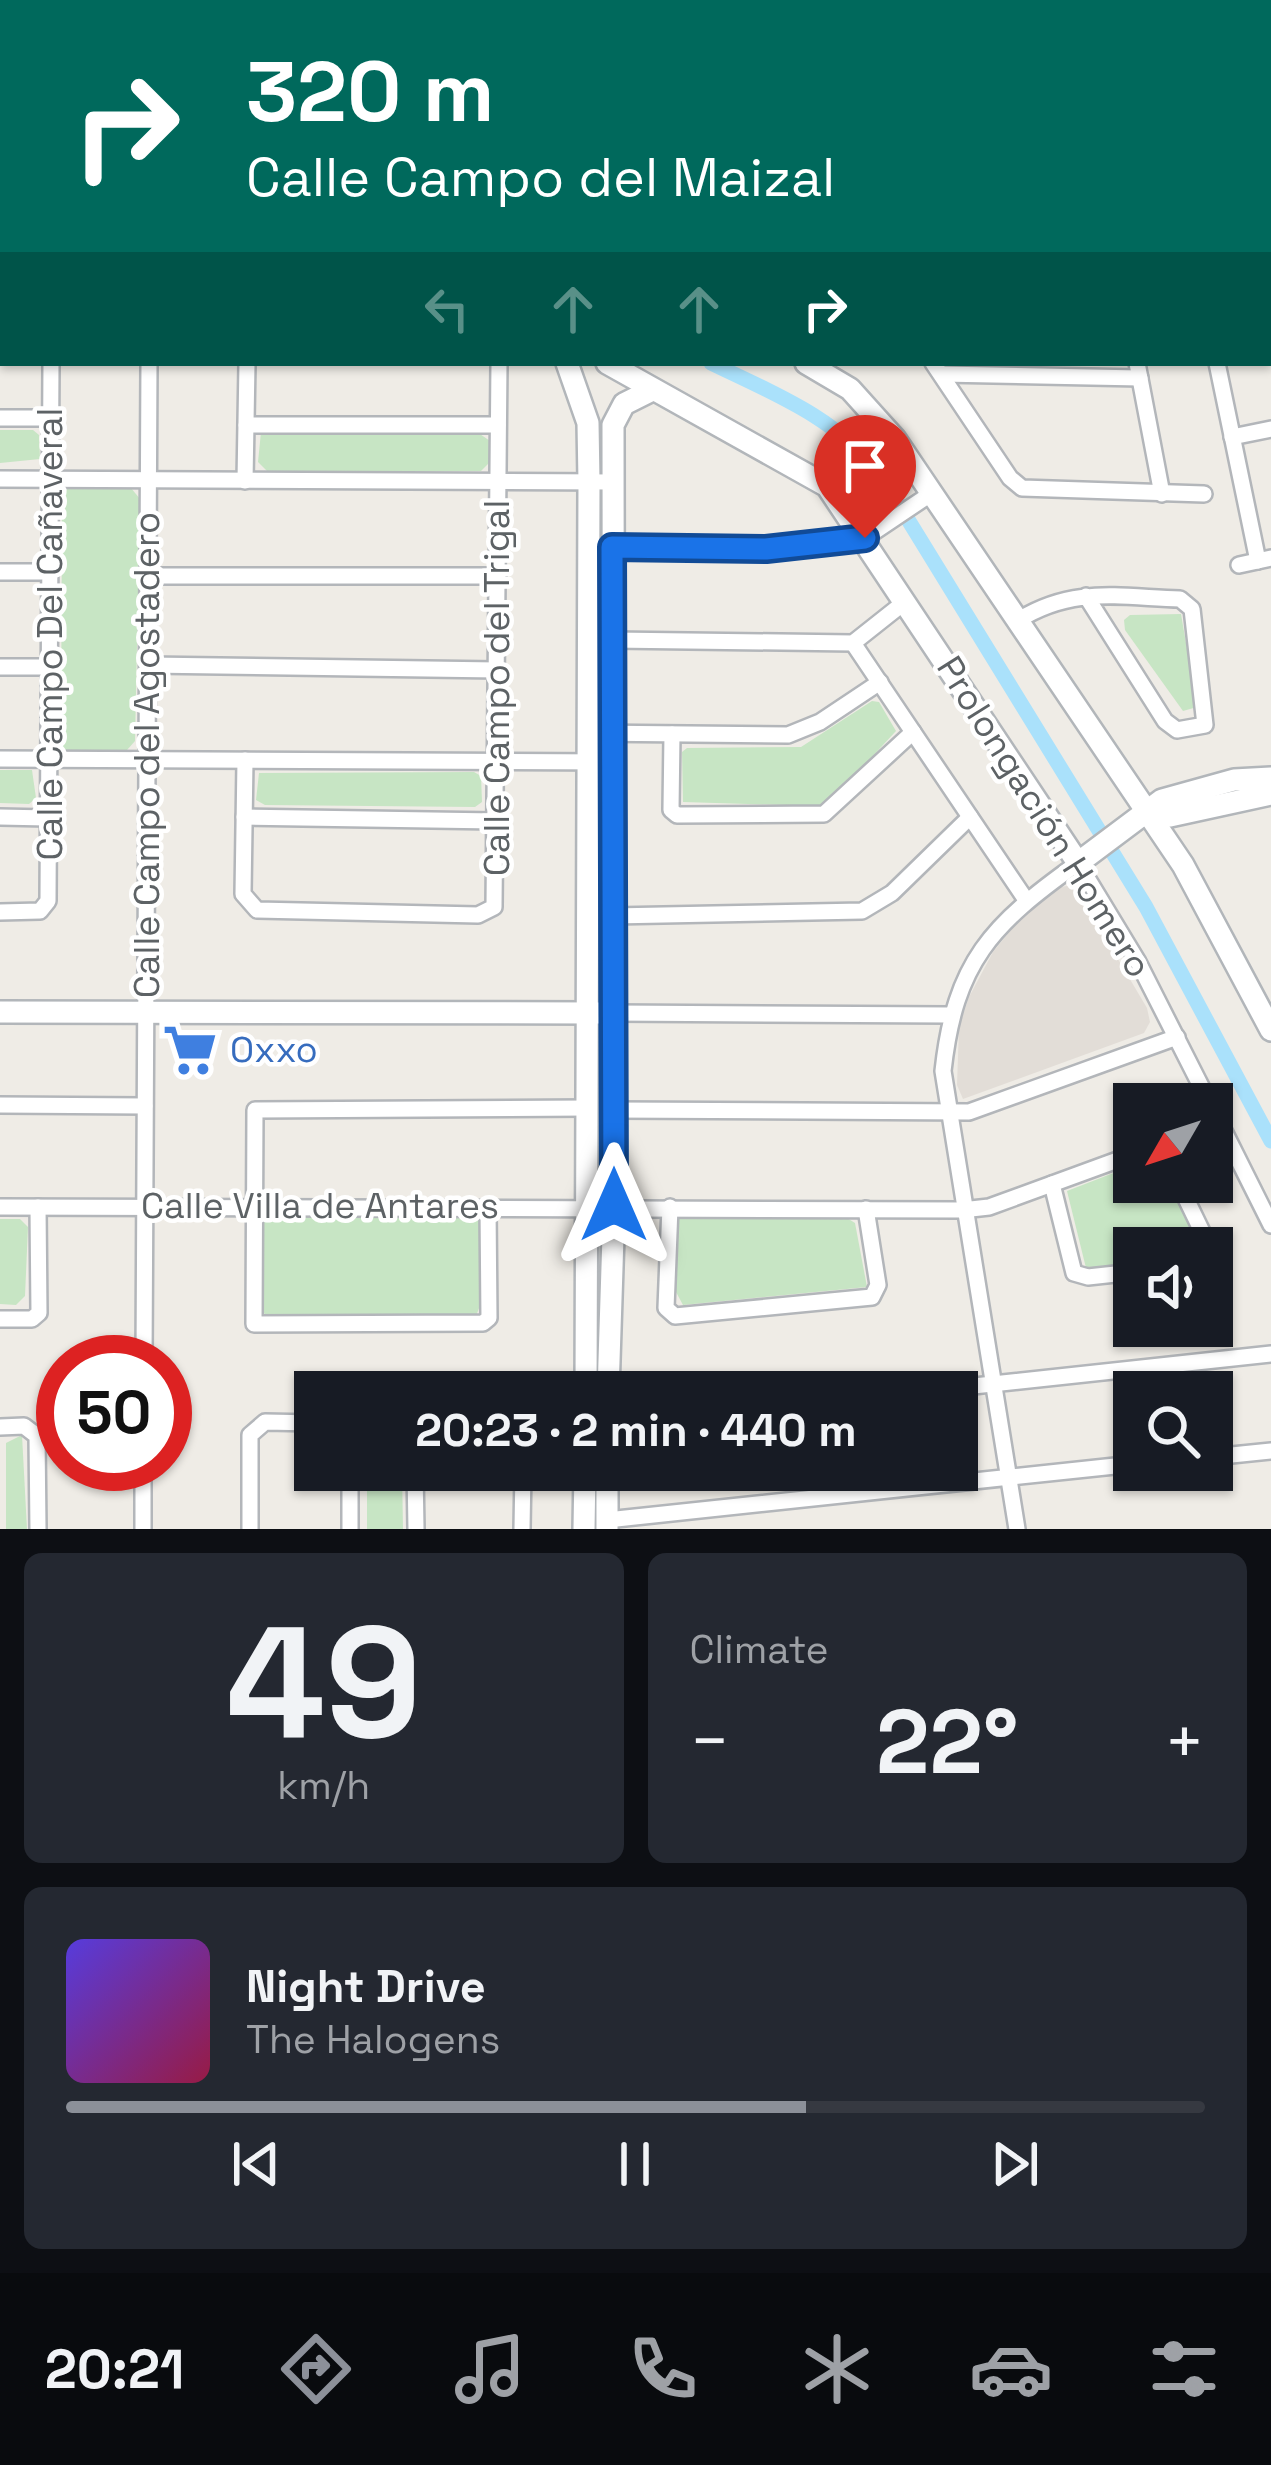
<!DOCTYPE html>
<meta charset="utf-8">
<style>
:root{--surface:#171b24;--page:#242831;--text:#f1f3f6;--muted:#9ea1a6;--line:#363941;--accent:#8c9099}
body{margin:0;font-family:"Space Grotesk",sans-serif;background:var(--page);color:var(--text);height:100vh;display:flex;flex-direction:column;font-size:45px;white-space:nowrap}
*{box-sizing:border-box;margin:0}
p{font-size:39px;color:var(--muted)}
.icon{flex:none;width:66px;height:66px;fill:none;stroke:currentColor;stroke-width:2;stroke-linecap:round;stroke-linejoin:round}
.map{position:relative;height:1529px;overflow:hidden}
.side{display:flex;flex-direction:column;gap:24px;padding:24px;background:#0d0f14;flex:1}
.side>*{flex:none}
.top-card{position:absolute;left:0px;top:0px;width:1272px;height:366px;box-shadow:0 3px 9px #0004;background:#00695c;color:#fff;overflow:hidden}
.needle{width:78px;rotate:231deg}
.fabs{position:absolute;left:1113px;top:1083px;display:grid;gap:24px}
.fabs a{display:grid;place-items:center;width:120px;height:120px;border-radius:0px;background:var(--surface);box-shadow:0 3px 9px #0004;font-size:60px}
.speed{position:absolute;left:36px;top:1335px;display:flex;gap:24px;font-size:60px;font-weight:700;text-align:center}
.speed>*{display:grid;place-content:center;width:156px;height:156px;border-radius:50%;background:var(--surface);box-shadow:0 3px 9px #0004;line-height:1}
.speed .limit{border:18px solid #d22;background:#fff;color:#111}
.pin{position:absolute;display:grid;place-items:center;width:102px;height:102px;color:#fff;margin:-123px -51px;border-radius:50% 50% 50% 0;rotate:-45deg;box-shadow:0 0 12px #0007}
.pin .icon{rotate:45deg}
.me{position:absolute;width:132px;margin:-66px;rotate:0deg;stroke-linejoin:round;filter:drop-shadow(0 0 9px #0008)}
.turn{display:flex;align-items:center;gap:42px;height:252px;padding:0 48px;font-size:54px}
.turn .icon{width:156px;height:156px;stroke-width:2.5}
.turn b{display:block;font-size:84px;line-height:102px}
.lanes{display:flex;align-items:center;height:114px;padding:0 48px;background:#0003;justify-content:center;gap:60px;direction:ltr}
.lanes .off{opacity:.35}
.big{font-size:90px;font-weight:600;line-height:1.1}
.side .tile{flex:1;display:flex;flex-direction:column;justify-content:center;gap:18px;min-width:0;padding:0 42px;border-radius:18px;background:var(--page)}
.side .dial{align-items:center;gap:0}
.dial b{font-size:156px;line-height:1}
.song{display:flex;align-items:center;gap:36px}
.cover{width:144px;height:144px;border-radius:18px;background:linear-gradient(135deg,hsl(250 70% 55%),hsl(340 70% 35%))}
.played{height:12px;border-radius:6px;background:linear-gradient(90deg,var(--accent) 65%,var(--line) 65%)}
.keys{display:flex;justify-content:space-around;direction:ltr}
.heat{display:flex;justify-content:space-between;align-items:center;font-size:66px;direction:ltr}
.side .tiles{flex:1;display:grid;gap:24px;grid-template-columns:1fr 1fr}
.tile:last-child{grid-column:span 2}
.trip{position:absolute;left:294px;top:1371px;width:684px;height:120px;border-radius:0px;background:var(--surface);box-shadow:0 3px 9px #0004;font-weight:600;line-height:120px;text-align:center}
.dock{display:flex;height:192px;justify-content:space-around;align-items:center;background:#090b0e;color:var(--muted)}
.dock .icon{width:84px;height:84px}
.dock .on{color:var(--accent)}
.dock b{font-size:54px;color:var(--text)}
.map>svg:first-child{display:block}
.education{fill:#e2ddd7}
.green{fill:#c7e5c4}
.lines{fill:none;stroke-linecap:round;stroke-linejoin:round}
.canal{stroke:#aae1fb;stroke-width:15}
.street-casing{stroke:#b3b6ba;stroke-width:20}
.secondary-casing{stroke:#b2b6ba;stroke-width:26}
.street{stroke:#fff;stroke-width:15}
.secondary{stroke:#fff;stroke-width:21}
.route-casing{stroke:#114b97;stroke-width:30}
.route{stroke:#1a73e8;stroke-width:21}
.labels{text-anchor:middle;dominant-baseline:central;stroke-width:9;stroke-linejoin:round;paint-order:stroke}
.street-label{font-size:36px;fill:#5d6265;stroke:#fff}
.shop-label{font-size:36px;fill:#366cbe;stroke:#fff;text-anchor:start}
</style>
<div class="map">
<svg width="1271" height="1529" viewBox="0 0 1271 1529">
<rect width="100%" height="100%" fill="#efece6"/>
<!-- education -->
<path class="education" d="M1074,885l73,123 3,14 -6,11 -181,66 -6,-14 2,-58 10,-30 24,-45 26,-32 41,-33z"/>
<!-- green -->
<g class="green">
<path d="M0,430h33l6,5 1,24 -40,4z"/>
<path d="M261,432h216l13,9v21l-9,9 -213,1 -10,-10z"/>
<path d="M68,488h63l9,11 -5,242 -8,9 -60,1 -6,-5 1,-250z"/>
<path d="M1181,614l16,93 -14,4 -58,-81 -1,-10 6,-5z"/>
<path d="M872,701l7,1 17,29 -64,69 -13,6 -136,-4 -1,-50 5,-4 114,-1z"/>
<path d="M0,770h32l4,28 -7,6 -29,-1z"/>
<path d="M474,772l7,4 1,26 -7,5 -210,-2 -9,-5 3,-27z"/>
<path d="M1134,1165v17h37l31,66h-68v17l-48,3 -19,-77z"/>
<path d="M273,1213l201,1 6,5 1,84 -5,13 -207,1 -8,-6 -3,-88z"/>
<path d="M680,1217l167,1 8,5 12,64 -184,18 -7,-13 -1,-72z"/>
<path d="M0,1219h20l8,8 -3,69 -9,9 -16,-1z"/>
<path d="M22,1435l5,94h-21v-86z"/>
<path d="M367,1470h35l1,59h-36z"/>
</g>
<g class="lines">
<!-- canal -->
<g class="canal">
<path d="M518,0l1,3"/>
<path d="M711,363c64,31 124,54 169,111l266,433 125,234"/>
</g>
<defs>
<g id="street">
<path d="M681,0l2,3"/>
<path d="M797,0l3,3"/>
<path d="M1142,0v3"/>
<path d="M1269,153l2,10"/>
<path d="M0,229h3"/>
<path d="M0,329h3"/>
<path d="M933,363l77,115 12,10 182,6"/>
<path d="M1137,363l25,131"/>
<path d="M1217,363l41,198"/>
<path d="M942,374l198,4"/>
<path d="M0,418h51"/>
<path d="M246,425h252"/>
<path d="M1232,437l39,-8"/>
<path d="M0,479l612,3"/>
<path d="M245,481l2,-118"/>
<path d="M612,547l228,-2 25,-7 67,-45"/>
<path d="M1239,565l32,-7"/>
<path d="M0,572h48"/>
<path d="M148,576h350"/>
<path d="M1017,621c55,-35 101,-24 163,-22l12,10 13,116 -28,5 -12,-9 -79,-125"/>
<path d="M613,640l240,3 53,-42"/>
<path d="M853,643l173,257"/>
<path d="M148,665l349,5"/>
<path d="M0,667h48"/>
<path d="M589,733l199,2 32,-13 60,-40"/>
<path d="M672,734l-1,76 6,5 147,-1 89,-82"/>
<path d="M0,759l613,3"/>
<path d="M245,760l-2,134 14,16 221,5 16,-8 5,-544"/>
<path d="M0,817l47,1"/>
<path d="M244,817l252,4"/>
<path d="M0,912l40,-1 8,-10 3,-538"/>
<path d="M613,916l249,-5 30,-18 78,-76"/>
<path d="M614,1013l335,2"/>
<path d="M0,1105l145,1"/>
<path d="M1212,1107l59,118"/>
<path d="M614,1110l355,2 208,-75"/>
<path d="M1178,1182l32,66"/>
<path d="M1052,1184l22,89 14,4 46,-5"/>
<path d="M0,1207l962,3 27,-3 145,-53"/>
<path d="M488,1207l1,111 -6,5 -229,1 1,-214 333,-2"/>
<path d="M670,1207l-4,101 9,8 197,-19 6,-12 -12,-76"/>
<path d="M0,1319h32l7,-6 -1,-106"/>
<path d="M144,1362l5,-999"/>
<path d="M918,1392l353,-38"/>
<path d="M0,1427l24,-1 13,10 1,93"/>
<path d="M1212,1457l59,-6"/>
<path d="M415,1470l1,59"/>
<path d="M607,1520l527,-56"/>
<path d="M143,1529v-65"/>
<path d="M250,1529v-94l15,-13 50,1"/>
<path d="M350,1529v-59"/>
<path d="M522,1529l1,-59"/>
<path d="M1017,1529l-74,-458c12,-109 48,-146 135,-208l60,99 72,142"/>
</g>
<g id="secondary">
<path d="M437,0l1,3"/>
<path d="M464,0l2,3"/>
<path d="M586,0v3"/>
<path d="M605,0v3"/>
<path d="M945,0l8,3"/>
<path d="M1269,6l2,-1"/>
<path d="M567,363l21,60 1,59 -3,910"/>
<path d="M607,363l220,123 251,377 84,-63 72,-20 37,-2"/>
<path d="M806,363l44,26 45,50 288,426 88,165"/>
<path d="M1148,815l22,1 101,-22"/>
<path d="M0,1012l599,1"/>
<path d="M608,1392l6,-187 -1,-780 11,-21 26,-13"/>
<path d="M584,1529l1,-59"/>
<path d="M607,1529v-59"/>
</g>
</defs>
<!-- street casing -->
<use href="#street" class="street-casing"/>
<!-- secondary casing -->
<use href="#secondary" class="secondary-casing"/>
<!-- street -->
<use href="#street" class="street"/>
<!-- secondary -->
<use href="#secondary" class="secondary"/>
</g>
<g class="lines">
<defs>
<path id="route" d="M614,1205l-2,-658 154,2 99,-11"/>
</defs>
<!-- route casing -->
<use href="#route" class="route-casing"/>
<!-- route -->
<use href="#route" class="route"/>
</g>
<!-- icons -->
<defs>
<symbol id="supermarket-bare" viewBox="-9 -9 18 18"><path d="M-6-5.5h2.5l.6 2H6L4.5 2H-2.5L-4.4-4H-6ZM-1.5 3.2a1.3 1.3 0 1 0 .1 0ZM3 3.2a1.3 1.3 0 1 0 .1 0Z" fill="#3f7fe0" stroke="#fff" stroke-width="2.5" paint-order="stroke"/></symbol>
</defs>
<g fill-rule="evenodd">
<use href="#supermarket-bare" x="152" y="1012" width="76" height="76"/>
</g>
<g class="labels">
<!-- street labels -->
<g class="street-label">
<text transform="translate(50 634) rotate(-90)">Calle Campo Del Cañaveral</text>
<text transform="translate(497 688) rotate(-90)">Calle Campo del Trigal</text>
<text transform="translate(147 755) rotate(-90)">Calle Campo del Agostadero</text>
<text transform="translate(1044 817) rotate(58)">Prolongación Homero</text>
<text x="320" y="1206">Calle Villa de Antares</text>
</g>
<!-- shop labels -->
<g class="shop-label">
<text x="230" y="1050">Oxxo</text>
</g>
</g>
</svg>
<div class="fabs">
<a><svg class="needle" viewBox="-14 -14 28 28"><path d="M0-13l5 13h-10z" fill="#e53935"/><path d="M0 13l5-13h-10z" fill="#9ea1a6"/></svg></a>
<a><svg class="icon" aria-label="sound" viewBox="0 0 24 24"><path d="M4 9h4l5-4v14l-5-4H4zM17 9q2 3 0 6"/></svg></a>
<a><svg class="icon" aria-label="search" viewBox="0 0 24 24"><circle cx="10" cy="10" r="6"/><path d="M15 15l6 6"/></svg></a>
</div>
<div class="speed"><div class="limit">50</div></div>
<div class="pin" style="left:865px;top:538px;background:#d93025"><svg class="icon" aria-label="arrive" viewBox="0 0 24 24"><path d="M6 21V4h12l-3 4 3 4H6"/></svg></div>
<svg class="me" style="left:614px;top:1205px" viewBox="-20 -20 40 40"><path d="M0-17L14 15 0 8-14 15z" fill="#1a73e8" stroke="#fff" stroke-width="4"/></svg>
<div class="trip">20:23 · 2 min · 440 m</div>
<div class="top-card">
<div class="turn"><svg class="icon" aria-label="right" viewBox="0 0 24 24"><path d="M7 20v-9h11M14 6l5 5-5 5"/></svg><div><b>320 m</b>Calle Campo del Maizal</div></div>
<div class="lanes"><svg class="icon off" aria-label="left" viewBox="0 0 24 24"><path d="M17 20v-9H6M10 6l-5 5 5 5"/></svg><svg class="icon off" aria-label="ahead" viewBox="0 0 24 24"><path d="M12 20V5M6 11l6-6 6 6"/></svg><svg class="icon off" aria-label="ahead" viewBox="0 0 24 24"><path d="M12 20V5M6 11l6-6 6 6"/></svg><svg class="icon" aria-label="right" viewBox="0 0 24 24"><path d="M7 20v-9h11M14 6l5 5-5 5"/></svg></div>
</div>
</div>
<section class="side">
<div class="tiles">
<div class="tile dial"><b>49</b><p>km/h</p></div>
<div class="tile"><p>Climate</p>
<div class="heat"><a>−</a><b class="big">22°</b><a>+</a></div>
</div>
<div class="tile">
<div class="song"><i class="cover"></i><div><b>Night Drive</b><p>The Halogens</p></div></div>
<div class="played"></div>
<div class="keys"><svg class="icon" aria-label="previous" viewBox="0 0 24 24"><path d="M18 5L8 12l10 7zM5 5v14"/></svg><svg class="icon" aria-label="pause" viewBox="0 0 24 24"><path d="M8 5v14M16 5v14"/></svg><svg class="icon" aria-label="next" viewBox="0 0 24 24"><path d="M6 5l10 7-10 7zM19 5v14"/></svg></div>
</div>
</div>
</section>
<nav class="dock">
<b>20:21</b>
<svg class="icon on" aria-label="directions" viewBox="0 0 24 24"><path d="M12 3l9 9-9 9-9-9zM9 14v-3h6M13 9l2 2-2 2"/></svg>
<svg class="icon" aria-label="music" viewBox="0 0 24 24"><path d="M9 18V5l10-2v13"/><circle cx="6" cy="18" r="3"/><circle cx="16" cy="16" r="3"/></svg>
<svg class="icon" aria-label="phone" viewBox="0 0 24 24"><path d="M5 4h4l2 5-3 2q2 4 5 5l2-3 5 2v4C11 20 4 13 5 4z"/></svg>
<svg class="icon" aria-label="climate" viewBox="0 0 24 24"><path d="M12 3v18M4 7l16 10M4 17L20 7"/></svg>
<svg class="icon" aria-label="car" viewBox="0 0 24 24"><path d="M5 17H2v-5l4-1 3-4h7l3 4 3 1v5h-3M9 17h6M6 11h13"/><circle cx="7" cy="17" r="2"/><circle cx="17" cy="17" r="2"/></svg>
<svg class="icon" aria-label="filters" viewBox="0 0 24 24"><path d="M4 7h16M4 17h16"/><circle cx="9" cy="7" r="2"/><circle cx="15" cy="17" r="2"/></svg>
</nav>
